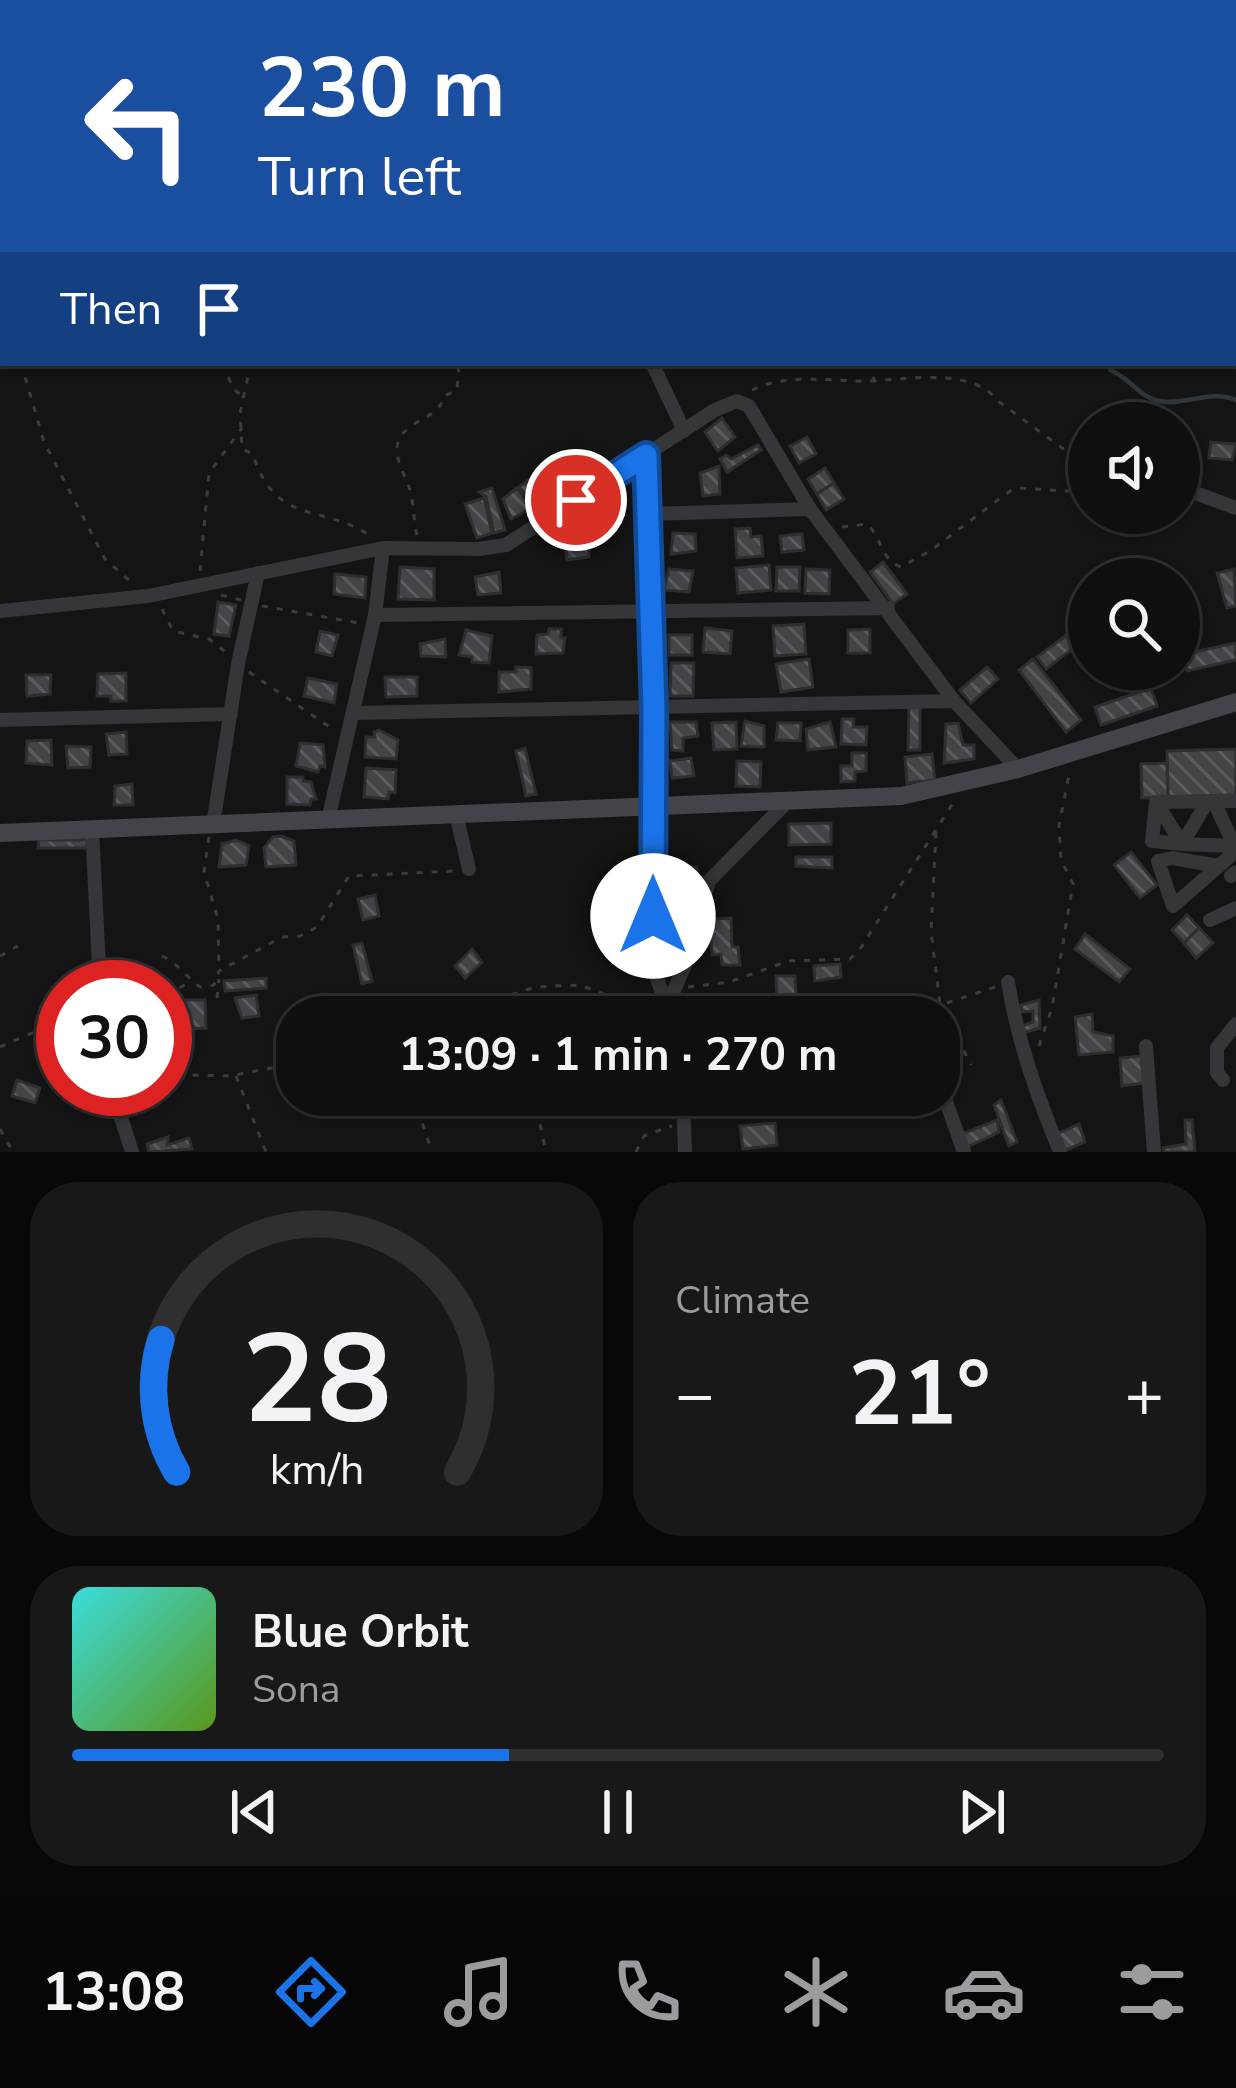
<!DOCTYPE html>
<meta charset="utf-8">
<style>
:root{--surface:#0f0f10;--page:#181819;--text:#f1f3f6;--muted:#9b9c9f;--line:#2f2f30;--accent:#1a73e8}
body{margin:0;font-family:"Nunito Sans",sans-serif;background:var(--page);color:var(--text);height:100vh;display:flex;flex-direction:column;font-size:45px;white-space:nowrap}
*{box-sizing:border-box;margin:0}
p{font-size:39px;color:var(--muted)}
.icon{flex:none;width:66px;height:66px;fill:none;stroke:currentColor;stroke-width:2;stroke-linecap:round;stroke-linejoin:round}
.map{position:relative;height:1152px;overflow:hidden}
.panel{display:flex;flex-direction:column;gap:30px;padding:30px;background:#080809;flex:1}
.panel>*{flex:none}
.top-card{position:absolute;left:0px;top:0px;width:1236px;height:366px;box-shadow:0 3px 9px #0004,0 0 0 3px var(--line);background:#1a4fa0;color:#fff;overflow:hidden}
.buttons{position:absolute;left:1068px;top:402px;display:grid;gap:24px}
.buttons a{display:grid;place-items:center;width:132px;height:132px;border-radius:50%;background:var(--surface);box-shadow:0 3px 9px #0004,0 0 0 3px var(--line);font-size:60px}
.speed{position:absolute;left:36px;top:960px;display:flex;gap:24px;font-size:60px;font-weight:700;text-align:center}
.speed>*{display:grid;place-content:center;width:156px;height:156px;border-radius:50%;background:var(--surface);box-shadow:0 3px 9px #0004,0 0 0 3px var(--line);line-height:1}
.speed .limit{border:18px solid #d22;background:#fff;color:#111}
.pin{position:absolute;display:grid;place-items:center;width:102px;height:102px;color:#fff;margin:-51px;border:6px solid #fff;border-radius:50%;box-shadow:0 3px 12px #0007}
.me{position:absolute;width:132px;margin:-66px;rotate:0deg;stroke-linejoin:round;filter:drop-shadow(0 0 9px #0008)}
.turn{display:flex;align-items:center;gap:42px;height:252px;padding:0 60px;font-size:54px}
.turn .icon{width:156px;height:156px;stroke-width:2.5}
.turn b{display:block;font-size:84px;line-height:102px}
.then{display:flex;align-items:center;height:114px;padding:0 60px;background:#0003;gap:24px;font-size:45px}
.big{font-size:90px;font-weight:700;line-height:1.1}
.panel .widget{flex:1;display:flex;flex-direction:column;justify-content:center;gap:18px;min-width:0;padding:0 42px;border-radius:48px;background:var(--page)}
.panel .dial{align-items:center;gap:0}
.dial svg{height:312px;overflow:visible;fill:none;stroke:var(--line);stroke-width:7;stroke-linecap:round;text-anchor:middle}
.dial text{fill:var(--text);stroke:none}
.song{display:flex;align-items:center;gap:36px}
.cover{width:144px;height:144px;border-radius:18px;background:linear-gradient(135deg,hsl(180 70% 55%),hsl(90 70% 35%))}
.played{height:12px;border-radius:6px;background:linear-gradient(90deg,var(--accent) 40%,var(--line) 40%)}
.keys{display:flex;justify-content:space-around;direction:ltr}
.heat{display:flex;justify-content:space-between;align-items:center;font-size:66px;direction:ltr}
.panel .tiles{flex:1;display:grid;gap:30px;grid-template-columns:1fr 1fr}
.widget:last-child{grid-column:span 2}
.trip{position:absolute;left:276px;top:996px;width:684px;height:120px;border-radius:48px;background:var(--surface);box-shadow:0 3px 9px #0004,0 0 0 3px var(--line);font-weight:700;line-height:120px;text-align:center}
.menu{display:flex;height:192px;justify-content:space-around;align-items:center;background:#060606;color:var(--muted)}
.menu .icon{width:84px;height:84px}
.menu .on{color:var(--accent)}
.menu b{font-size:54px;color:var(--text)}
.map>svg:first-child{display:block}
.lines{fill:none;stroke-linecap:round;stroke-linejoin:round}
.stream{stroke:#2e363c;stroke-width:4.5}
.building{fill:url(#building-back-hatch);stroke:#2e2e31;stroke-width:3}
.path{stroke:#3b3c41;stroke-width:3;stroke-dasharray:6 9;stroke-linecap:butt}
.street{stroke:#35363a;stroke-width:14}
.secondary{stroke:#434449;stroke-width:18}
.route-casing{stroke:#114b97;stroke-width:30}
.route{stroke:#1a73e8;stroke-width:21}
</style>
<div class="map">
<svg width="1236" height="1152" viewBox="0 0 1236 1152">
<defs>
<pattern id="building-back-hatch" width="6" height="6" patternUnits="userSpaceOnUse" patternTransform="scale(3)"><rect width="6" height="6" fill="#434448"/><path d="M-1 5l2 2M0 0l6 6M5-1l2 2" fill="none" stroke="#5b5c60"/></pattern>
</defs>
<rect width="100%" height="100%" fill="#141415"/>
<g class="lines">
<!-- stream -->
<g class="stream">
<path d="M792,0l3,3"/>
<path d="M1108,363l2,7c19,7 29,27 49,31 25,5 53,-12 77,-1"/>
</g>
</g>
<!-- building -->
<g class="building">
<path d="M722,418l13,19 -17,14 -13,-19z"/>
<path d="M807,437l9,17 -17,9 -9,-17z"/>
<path d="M1211,442l25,2 -4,16 -23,-2z"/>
<path d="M758,445l3,5 -34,22 -7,-13 6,-4 5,4z"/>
<path d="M719,466l1,28 -17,2 -3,-23z"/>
<path d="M825,468l9,15 -17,11 -9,-15z"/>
<path d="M532,477l17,22 -14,10 -16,-22z"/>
<path d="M834,483l10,16 -18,11 -9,-16z"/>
<path d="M492,488l13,42 -11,3 -8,-36 -7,-5z"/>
<path d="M517,488l15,20 -21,11 -8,-20z"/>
<path d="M484,498l8,35 -15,5 -12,-34z"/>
<path d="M750,528l1,9 10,-1 2,20 -26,2 -2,-29z"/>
<path d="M673,533l22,1 1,17 -25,3z"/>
<path d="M588,534l1,23 -22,3 -3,-24z"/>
<path d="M802,534l2,16 -22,2 -2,-16z"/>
<path d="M883,562l24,32 -14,10 -23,-32z"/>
<path d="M769,565l2,25 -33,3 -2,-25z"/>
<path d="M400,567l34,2v31l-36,-1z"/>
<path d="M777,567h23l-1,24h-23z"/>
<path d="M669,569l24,2 -4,21 -25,-2z"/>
<path d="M806,569l24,1 -1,24 -24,-1z"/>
<path d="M1234,569l2,37 -9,2 -10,-35z"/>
<path d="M499,572l2,21 -23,2 -3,-18z"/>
<path d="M335,574l31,3 -1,21 -31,-4z"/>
<path d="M218,602l18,3 -7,31 -15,-2z"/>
<path d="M804,624l2,30 -31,2 -2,-30z"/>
<path d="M1080,625l8,12 -42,32 -9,-12z"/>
<path d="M705,628l27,3 -2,23 -27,-2z"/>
<path d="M549,629h12v9h4l-2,15 -27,1 1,-19 11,-1z"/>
<path d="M870,629v24h-22v-23z"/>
<path d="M466,630l26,6 -3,27 -17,-1v-5l-13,-2z"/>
<path d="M320,631l18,4 -6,21 -16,-4z"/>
<rect x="669" y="635" width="23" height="20"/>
<path d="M445,639l1,18 -25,-1 -1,-12z"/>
<path d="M1236,643v17l-49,11 -3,-17z"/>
<path d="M809,659l4,28 -32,5 -5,-28z"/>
<path d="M1033,659l48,61 -15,12 -47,-62z"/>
<path d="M671,663h23l-1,33h-23z"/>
<path d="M516,667l15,1v21l-32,3v-20h17z"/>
<path d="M987,667l11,12 -27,24 -11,-13z"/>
<path d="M126,673v28h-15v-5h-14l1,-22z"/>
<path d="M26,675h25l-1,19 -23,2z"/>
<path d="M385,677h32v19l-31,1z"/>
<path d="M308,678l29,6 -3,19 -30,-7z"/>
<path d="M1151,688l6,18 -56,19 -6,-18z"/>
<path d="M909,707h11v43h-12z"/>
<path d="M842,719h12l-1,8h14l-1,18 -25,-1z"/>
<path d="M745,721l19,5v21l-23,-1z"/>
<path d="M670,722h26l2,14 -15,2v13l-11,-1z"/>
<path d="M736,722l1,27 -23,1 -2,-27z"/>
<path d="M830,722l6,25 -28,3 -2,-21z"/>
<path d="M778,723h23l-1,18 -24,-1z"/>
<path d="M958,723l5,22h11v14l-30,4 2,-39z"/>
<path d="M379,730l19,10 -2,19 -31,-2 1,-20h9l-1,-5z"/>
<path d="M126,732l1,22 -18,1 -3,-21z"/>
<path d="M51,740l1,25 -26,-2 1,-22z"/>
<path d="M300,743l23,2 2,22 -5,-1 -2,6 -22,-6z"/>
<path d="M66,746l25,1 -1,20 -22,1z"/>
<path d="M525,748l11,46 -10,2 -10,-45z"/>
<path d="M1236,749v46l-68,2 -1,-46z"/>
<path d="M852,753h14v18l-11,1v9l-14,1v-16h11z"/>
<path d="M932,754l3,26 -28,3 -2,-26z"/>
<path d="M691,758l3,18 -22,2 -2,-17z"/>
<path d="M737,761l24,1 -1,25 -24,-1z"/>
<path d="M1167,763l1,34 -26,1 -1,-34z"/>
<path d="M366,768l30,2 -1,23 -6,-1 -1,7 -24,-2z"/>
<path d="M287,777h16v4l8,1 5,17h-5l-1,6 -23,-1z"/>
<path d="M132,784l1,21h-19l1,-19z"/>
<path d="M831,823v21l-42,1v-21z"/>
<path d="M281,836l13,5 2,24 -30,2 -2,-19 9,-11z"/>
<path d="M39,840h48v8h-49z"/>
<path d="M236,840l13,6 -3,19 -27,2 3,-23z"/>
<path d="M1131,852l26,33 -17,13 -26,-33z"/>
<path d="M796,857h36v11l-36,-2z"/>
<path d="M697,867l1,39 -35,5 -1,-40z"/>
<path d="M628,884l2,5 4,-2v18l-14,5 -7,-19z"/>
<path d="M375,895l4,21 -16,4 -5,-21z"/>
<path d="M1187,915l12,13 -15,15 -12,-13z"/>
<path d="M731,918l1,29h6l2,18h-18l-1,-11 -9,1 -1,-14h-9v-21z"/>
<path d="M1199,928l14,15 -17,15 -12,-15z"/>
<path d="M1085,934l45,35 -11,13 -44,-33z"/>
<path d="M362,943l10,38 -10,3 -9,-39z"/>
<path d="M472,949l10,13 -17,16 -10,-12z"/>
<path d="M840,964l1,13 -26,4 -1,-15z"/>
<path d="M776,976h19l1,21h-19z"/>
<path d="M266,978v10l-41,3 -1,-10z"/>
<path d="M256,995l3,21 -17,2 -7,-20z"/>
<path d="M184,1000h21l1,28 -22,1z"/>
<path d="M1039,1000l1,28 -18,5v-7l11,-4v-11l-11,1 -1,-7z"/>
<path d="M1092,1014l1,18 20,4v16l-34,3 -4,-38z"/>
<path d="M1141,1056l3,27 -22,3 -2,-28z"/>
<path d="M17,1080l23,8 -5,15 -23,-7z"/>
<path d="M1001,1100l16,42 -8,4 -15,-41z"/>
<path d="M997,1120l2,12 -32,15 -5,-13z"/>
<path d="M1185,1120h7l3,32h-31l-1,-4 23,-4z"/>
<path d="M775,1123l2,22 -34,4 -3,-23z"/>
<path d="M1079,1124l6,18 -21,9 -7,-17z"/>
<path d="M168,1137l-1,8 22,-7 3,11 -43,3 -2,-8z"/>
</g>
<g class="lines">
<!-- path -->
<g class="path">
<path d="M76,0l1,3"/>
<path d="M397,0v3"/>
<path d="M1074,0l5,3"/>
<path d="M432,3l5,-3"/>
<path d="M932,3l2,-3"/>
<path d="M1175,3l2,-3"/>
<path d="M1233,41l3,-2"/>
<path d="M1233,284l3,2"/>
<path d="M21,363l23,79 61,117 27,24"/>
<path d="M223,363l10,26 10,7"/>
<path d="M251,363l-11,50 2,36 11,5c23,75 72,48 120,84"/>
<path d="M867,363l9,21"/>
<path d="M752,390c35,-17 75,-9 112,-9 38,0 107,-16 134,20l75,55 2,9 14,13"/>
<path d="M842,527l25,-3c16,15 12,34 34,43l29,-16 80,-60 8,-3 49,3 22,-6"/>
<path d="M417,535c-4,-15 -3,-34 -8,-48 -8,-21 -23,-42 1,-60 14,-11 29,-12 34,-31l13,-6 2,-27"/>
<path d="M200,571l9,-98 33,-45"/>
<path d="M221,595l20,5"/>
<path d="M262,606l97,17"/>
<path d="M162,609l11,22 36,8 19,15"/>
<path d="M249,672l85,58"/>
<path d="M936,832l-5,99 9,73 31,61"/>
<path d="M209,837l-5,35 14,47 1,50"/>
<path d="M0,956l18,-10"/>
<path d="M162,956c16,7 24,21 38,31l14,-2 5,-14 63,-34 18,-1 17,-9 32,-51 106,-5"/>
<path d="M688,987l41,-5 60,-21 61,-2 10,-10 95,-149"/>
<path d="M167,996l22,-14"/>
<path d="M514,996l5,21"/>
<path d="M217,998l2,-19"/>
<path d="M440,1017l96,-30 44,-2 76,29"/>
<path d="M904,1017l91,-30"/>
<path d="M1039,1046l13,-38 21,-124 -12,-24 -2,-35 11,-55"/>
<path d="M0,1047l41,-18"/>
<path d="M236,1076l30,76"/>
<path d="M165,1086l25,-11 40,1 67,-13"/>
<path d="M413,1095l19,57"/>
<path d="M534,1095l12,57"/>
<path d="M127,1098l31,-9"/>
<path d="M0,1129l13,23"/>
<path d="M636,1152l8,-16 28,-10"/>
</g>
<!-- street -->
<g class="street">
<path d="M108,0l4,3"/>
<path d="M562,0l2,3"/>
<path d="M652,363l32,68"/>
<path d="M646,455l8,254 -1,243 2,21 16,44"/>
<path d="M1179,487l57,21"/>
<path d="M649,514l161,-5"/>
<path d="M0,611l148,-15 235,-48 95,1 28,-4 209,-135 22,-9 12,5 61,103 144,192 64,68"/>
<path d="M375,615l513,-7"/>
<path d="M353,713l601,-12"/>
<path d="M0,720l231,-6"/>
<path d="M1156,802l26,42 -30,-3z"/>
<path d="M1156,802l80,-1"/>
<path d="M1207,802l-25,42 53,2"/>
<path d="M1214,802l22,47"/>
<path d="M456,814l13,55"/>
<path d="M328,820l47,-205 8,-67"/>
<path d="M213,825l25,-161 20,-91"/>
<path d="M92,828l8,159"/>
<path d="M1219,866l-47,-8 -14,3 15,45 63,-55"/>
<path d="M1231,876l5,-4"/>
<path d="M1210,920l26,-12"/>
<path d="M1008,982c10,61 29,113 52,170"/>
<path d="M667,1006l19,-43 23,-82 79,-80"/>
<path d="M1146,1046l8,106"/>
<path d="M1223,1080l-6,-7v-25l19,-24"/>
<path d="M941,1087l23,65"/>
<path d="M112,1089l20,63"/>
<path d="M683,1095l2,57"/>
</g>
<!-- secondary -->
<path class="secondary" d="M0,833l901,-37 117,-27 218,-67"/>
</g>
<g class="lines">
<defs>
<path id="route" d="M576,500l70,-45 8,254 -1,207"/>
</defs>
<!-- route casing -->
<use href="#route" class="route-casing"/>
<!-- route -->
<use href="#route" class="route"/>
</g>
</svg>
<div class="buttons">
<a><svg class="icon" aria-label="sound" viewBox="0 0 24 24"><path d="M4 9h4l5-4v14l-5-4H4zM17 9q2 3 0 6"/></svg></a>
<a><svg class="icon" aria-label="search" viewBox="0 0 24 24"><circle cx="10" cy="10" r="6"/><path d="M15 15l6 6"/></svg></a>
</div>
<div class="speed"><div class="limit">30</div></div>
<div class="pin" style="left:576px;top:500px;background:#d93025"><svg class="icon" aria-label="arrive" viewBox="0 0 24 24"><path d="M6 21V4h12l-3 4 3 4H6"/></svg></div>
<svg class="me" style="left:653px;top:916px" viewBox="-20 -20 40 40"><circle r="19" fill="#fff"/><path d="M0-13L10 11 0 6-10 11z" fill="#1a73e8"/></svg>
<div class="trip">13:09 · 1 min · 270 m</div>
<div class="top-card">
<div class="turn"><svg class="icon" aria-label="left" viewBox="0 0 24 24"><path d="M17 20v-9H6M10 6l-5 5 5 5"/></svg><div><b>230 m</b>Turn left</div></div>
<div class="then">Then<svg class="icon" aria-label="arrive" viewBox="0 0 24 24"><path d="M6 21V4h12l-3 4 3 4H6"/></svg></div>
</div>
</div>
<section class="panel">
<div class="tiles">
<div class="widget dial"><svg viewBox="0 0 100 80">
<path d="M14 69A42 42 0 1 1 86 69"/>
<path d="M14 69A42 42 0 0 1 10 35" stroke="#1a73e8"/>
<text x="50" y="56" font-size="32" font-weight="700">28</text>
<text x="50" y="72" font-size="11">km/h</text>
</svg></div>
<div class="widget"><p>Climate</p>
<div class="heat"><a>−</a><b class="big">21°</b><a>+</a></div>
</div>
<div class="widget">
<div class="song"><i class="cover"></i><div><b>Blue Orbit</b><p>Sona</p></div></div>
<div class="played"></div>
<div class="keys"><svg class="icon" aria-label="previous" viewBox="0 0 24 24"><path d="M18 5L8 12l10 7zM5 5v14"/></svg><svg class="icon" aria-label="pause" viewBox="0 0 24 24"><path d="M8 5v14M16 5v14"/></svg><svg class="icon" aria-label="next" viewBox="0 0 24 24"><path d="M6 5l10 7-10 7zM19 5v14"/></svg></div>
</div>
</div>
</section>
<nav class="menu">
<b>13:08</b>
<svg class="icon on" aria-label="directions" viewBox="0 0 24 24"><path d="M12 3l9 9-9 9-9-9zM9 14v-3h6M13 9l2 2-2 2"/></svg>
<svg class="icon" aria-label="music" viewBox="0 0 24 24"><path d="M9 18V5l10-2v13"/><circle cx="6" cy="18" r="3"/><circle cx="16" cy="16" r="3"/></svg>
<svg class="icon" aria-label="phone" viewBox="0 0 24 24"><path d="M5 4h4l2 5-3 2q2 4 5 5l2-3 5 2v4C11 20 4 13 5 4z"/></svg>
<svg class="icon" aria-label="climate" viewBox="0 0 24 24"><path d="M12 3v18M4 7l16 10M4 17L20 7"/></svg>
<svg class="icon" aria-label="car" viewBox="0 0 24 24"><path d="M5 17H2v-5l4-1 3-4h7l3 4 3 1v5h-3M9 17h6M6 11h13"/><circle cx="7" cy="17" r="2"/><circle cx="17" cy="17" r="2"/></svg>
<svg class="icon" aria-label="filters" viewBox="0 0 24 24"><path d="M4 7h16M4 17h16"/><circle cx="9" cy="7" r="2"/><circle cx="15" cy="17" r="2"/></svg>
</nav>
